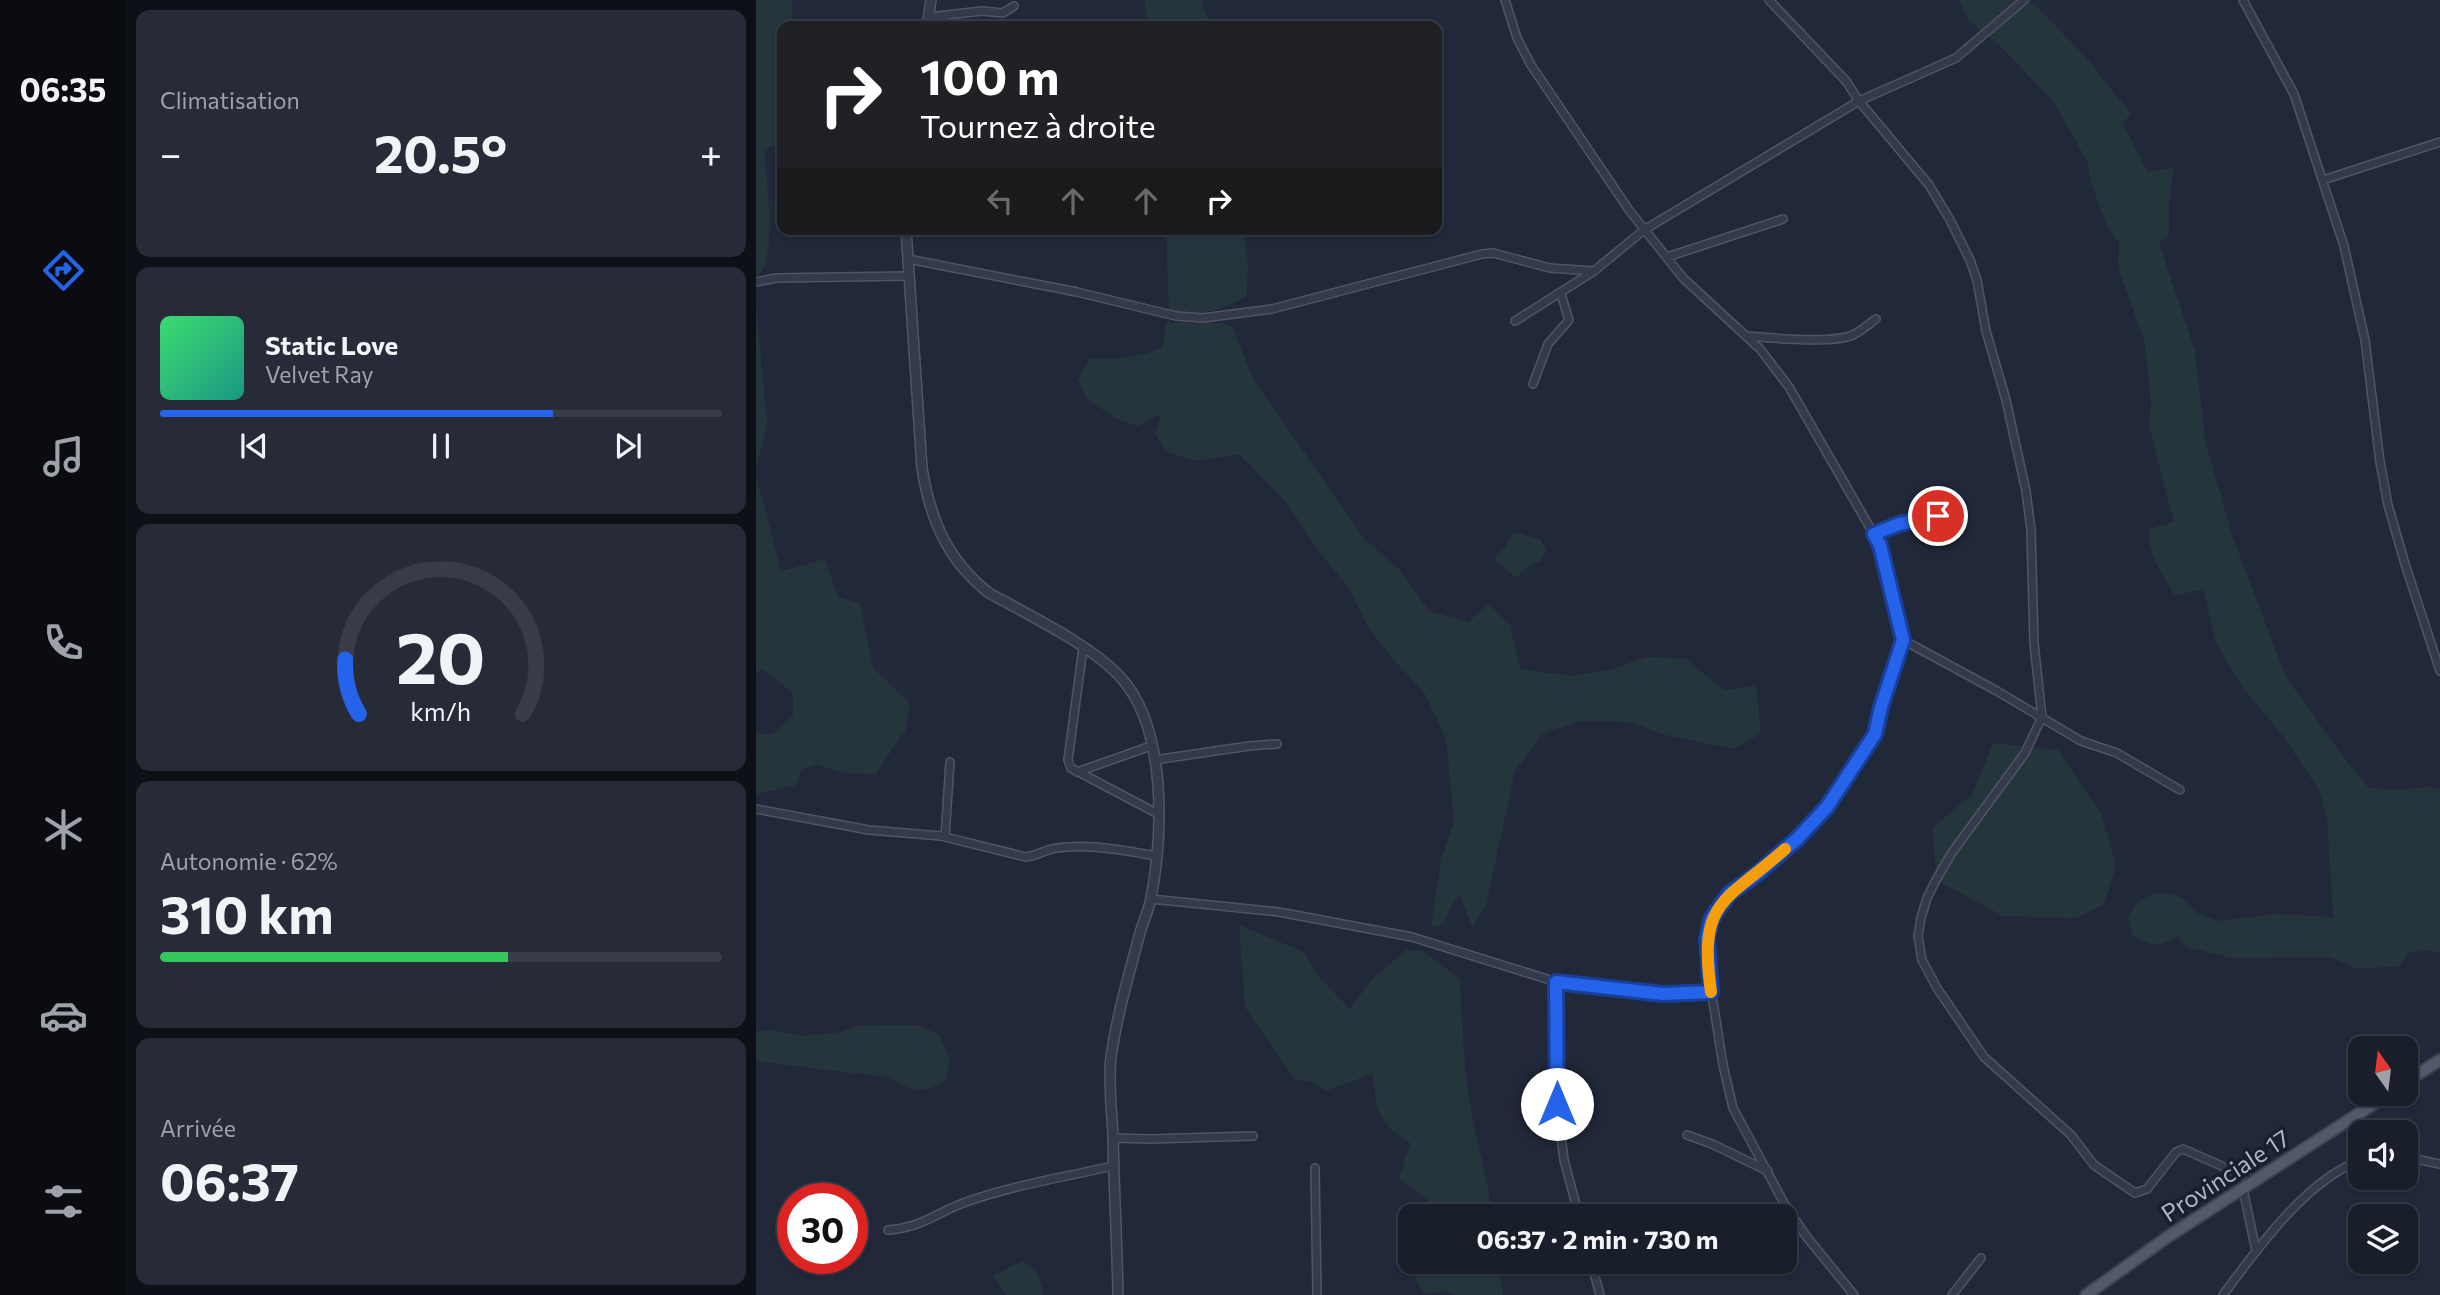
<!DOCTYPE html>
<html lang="fr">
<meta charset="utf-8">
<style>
:root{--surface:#191e2b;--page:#262b37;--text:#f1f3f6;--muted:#9fa2a9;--line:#373c47;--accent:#2563eb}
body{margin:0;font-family:Commissioner,sans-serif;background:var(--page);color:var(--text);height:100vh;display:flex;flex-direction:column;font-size:26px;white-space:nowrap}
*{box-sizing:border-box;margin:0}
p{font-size:23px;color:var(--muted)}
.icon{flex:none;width:38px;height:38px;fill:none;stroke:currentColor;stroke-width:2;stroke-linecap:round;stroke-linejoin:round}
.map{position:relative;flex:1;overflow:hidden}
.side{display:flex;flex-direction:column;gap:10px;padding:10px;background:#0e1018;width:630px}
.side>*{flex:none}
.guide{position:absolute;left:21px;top:21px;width:665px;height:214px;border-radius:14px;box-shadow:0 2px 5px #0004,0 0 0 2px var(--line);background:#202124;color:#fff;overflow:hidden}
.needle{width:46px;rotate:346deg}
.fabs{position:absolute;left:1592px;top:1036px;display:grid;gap:14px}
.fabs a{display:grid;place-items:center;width:70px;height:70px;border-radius:14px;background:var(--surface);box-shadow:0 2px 5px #0004,0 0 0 2px var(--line);font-size:35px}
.speed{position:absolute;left:21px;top:1183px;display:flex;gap:14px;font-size:35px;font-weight:700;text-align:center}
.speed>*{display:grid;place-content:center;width:91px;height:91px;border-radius:50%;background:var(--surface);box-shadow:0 2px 5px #0004,0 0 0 2px var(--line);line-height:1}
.speed .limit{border:10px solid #d22;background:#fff;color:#111}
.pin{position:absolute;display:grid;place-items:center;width:60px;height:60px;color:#fff;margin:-30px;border:4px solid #fff;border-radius:50%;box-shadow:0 2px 7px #0007}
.me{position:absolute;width:77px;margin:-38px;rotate:0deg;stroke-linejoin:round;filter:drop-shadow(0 0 5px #0008)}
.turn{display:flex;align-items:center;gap:24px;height:147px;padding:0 28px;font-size:32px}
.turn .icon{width:91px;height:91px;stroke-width:2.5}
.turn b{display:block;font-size:49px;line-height:60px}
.lanes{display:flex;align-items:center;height:66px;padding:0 28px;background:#0003;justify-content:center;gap:35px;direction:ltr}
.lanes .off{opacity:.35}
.big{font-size:52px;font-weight:700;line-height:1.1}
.side .widget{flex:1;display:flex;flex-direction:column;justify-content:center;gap:10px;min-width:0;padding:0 24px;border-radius:14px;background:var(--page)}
.side .dial{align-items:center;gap:0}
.dial svg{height:182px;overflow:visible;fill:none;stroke:var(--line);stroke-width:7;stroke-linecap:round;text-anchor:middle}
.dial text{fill:var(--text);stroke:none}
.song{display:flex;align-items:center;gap:21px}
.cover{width:84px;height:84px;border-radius:10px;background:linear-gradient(135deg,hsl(140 70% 55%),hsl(170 70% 35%))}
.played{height:7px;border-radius:4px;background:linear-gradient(90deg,var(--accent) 70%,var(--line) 70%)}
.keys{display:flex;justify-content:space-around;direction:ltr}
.heat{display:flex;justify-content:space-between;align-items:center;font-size:38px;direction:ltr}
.charge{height:10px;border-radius:5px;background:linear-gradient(90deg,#34c759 62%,var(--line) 0)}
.trip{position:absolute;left:642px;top:1204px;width:399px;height:70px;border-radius:14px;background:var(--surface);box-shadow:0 2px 5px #0004,0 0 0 2px var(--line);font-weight:700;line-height:70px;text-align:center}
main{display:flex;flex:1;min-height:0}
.dock{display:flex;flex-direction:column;width:126px;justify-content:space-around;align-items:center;background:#0a0c11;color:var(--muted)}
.dock .icon{width:49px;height:49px}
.dock .selected{color:var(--accent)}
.dock b{font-size:32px;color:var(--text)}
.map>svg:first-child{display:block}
.green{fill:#24363c}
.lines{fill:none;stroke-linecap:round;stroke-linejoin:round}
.minor-casing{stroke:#505565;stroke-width:10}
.tertiary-casing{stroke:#505565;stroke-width:12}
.primary-casing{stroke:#3e4353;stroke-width:14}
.minor{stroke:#353a4a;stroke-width:7}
.tertiary{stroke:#353a4a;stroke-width:9}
.primary{stroke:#53596a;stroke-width:10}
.route-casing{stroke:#184099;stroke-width:18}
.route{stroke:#2563eb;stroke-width:12}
.slow{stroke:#f59e0b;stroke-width:12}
.labels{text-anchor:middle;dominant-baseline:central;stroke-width:7;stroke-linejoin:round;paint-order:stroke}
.street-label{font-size:24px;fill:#b0b5c6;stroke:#1a1f2e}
</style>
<main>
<nav class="dock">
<b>06:35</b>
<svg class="icon selected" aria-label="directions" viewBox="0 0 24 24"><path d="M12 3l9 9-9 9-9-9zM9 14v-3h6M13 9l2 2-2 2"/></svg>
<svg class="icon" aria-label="music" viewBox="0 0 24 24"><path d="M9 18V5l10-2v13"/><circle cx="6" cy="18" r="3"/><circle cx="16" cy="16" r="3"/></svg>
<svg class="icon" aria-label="phone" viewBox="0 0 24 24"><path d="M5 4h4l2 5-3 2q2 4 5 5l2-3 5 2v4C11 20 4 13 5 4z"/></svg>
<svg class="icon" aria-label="climate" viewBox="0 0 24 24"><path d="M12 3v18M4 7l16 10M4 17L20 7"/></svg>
<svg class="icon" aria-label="car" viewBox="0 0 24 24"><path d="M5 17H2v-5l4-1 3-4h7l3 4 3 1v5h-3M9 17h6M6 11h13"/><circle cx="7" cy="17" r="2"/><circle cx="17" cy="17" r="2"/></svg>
<svg class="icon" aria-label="filters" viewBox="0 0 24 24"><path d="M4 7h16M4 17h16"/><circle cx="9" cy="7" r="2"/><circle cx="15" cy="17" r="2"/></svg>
</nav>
<section class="side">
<div class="widget"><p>Climatisation</p>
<div class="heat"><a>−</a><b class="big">20.5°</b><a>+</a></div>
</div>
<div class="widget">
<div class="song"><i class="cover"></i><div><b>Static Love</b><p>Velvet Ray</p></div></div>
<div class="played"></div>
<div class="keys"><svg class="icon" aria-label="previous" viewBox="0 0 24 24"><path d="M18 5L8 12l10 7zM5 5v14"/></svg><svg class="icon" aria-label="pause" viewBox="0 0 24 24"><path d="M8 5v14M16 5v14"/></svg><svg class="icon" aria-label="next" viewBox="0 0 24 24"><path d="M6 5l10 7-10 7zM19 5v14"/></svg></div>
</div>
<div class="widget dial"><svg viewBox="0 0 100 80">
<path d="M14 69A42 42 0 1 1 86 69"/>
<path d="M14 69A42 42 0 0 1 8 45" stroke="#2563eb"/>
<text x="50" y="56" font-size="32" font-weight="700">20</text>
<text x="50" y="72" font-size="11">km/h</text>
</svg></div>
<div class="widget"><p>Autonomie · 62%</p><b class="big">310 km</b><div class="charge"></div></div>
<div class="widget"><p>Arrivée</p><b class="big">06:37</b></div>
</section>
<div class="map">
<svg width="1684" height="1295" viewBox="0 0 1684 1295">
<rect width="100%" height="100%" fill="#212839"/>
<!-- green -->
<g class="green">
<path d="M0,0h36l1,26h-11v31l-7,18 7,4v27l-3,9 3,2v26l-18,6c2,31 15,110 -8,130z"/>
<path d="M389,0h57l1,8 8,18h-63z"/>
<path d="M1203,0h71l54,55 48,60 -10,7 26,50 25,-4 -4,37v30l-10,8 36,108 10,89 28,98 53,139 58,81 24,29 24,3 36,-3 12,2v164l-10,-3 -22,3 -8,13 -42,3 -27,-12 -100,1 -45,-11 -8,-11c-20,12 -27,11 -46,-1l-4,-19 12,-16 17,-8 24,5 17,17 22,7 55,-7 58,3 -6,-100 -8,-27 -36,-54 -40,-48 -27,-45 -13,-53 -28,5c-12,-19 -29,-44 -26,-66l25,-7 -25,-96 2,-23 -6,-60 -27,-76 1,-24 -13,-19 -14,-39 -5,-24 -33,-59 -54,-56 -32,-26z"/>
<path d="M410,229h77l5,36 -2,31c-31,18 -42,19 -77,14z"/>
<path d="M0,304l11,120 -11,46z"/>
<path d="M410,322l56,1 11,5 19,49 113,163 34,29 30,42 39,11 21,-18 21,21 10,44 52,7 38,-6 36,-13 40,2 38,31 32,-4 5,47 -27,16 -68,-14 -37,-13 -47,-1 -39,12 -28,38 -29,134 -14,22 -12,-33 -10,13 -6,17 -13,3 10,-68 13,-38 -8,-82 -21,-45 -38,-42 -18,-24 -20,-40 -29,-35 -33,-50 -48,-49 -44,7 -29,-10 -11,-18 6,-19 -22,12 -22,-7 -30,-20 -9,-19 12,-22c26,2 48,0 73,-11z"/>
<path d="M0,475l25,96 44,-12 13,38 22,6 13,65 37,35 -5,28 -30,43 -30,-1 -29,-9 -15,6 -5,15 -40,9v-61l16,2 21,-19v-23l-30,-24 -7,5z"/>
<path d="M758,532l26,7 6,11 -5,11 -14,6 -11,11 -22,-19 8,-8z"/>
<path d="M1237,743l65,7 44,65 14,50 -12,39 -28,14 -73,-2 -67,-36 -3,-53 39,-32z"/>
<path d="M483,925l65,27 14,24 32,33 21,-29 35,-30 17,1 37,28c2,47 4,94 13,141 6,32 16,63 19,96h-58l-7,-17 -28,-21 11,-35c-34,-22 -33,-32 -38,-69l-47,17 -14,-10 -16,-1 -50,-73z"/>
<path d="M161,1025l23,10 10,26 -4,19 -18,10 -19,-2 -22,-11 -131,-16v-30l16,-1 31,6 33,-3 20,-7z"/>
<path d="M266,1261l16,13 6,21h-38l-13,-19z"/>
<path d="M687,1262h54l6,33h-48l-11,-4 -19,3 -12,-19z"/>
</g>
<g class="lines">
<defs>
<g id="minor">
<path d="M749,0l12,38 14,27 98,145 54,68 77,71 29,38 91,158 23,95 -22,67 -6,27 -48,73 -29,31 -41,36 -28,20 -18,26 -4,19 2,37 14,89 10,43 51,95 22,33 48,59"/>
<path d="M1013,0l77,81 13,20 70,84 20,33 21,42 7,20 9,51 20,69 20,91 5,39 3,113 8,74 -17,36 -74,101 -15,26 -9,18 -6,20 -3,18 4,24 15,28 47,69 87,78 23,30 41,28 12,-4 29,-37 7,-3 73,32"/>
<path d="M1487,0l51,94 50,152 21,94 15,122 8,43 17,59 35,107"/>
<path d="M173,17l53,-6 21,2 11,-7"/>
<path d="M1567,180l117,-38"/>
<path d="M911,257l116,-38"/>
<path d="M152,259l169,33 99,24 27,2 69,-9 210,-55 11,-1 57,15 44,3 50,-41 215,-129 97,-43 68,-58"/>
<path d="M0,282l20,-4 132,-2"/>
<path d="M759,321l79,-50"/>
<path d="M990,336c25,2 85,8 107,-1 8,-4 16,-11 23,-16"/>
<path d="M777,384l15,-40 21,-24 -8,-26"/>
<path d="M1118,534l26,-10 38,-8 10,-11"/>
<path d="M1147,640l94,51 84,50 36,12 63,37"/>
<path d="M327,648l-15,112 3,8 87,46"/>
<path d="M398,760l95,-14 28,-2"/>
<path d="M321,772l74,-26"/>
<path d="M0,809l113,21 72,6 85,21c11,-1 20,-8 31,-9 32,-5 69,3 100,8"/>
<path d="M189,837l5,-75"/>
<path d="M395,899l128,13 133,25 151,47 100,10 48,-2"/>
<path d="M800,982l1,122 7,56 15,56"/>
<path d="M931,1135l25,9 56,27"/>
<path d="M357,1138l37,1 103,-3"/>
<path d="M1650,1157l34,7"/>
<path d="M559,1168l2,127"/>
<path d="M1487,1189l13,62"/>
<path d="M132,1230c37,-3 50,-19 81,-29 45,-16 97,-24 143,-35"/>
<path d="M835,1262l9,33"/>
<path d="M1196,1295l29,-37"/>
<path d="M1467,1295c34,-46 83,-115 138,-135"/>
</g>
<g id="tertiary">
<path d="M171,26l4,-26"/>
<path d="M150,229l16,239c8,51 25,92 67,125 38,21 106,54 133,86 45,51 41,156 29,219 -2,12 -8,24 -11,35 -11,41 -23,82 -29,124 -3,26 1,54 2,79 1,53 4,106 5,159"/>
</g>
<g id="primary">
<path d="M1650,1082l34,-22"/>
<path d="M1330,1295l83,-59 220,-142"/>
</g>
</defs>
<!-- minor casing -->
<use href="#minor" class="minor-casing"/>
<!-- tertiary casing -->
<use href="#tertiary" class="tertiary-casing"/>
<!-- primary casing -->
<use href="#primary" class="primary-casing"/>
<!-- minor -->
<use href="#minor" class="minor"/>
<!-- tertiary -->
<use href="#tertiary" class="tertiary"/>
<!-- primary -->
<use href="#primary" class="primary"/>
</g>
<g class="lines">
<defs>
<path id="route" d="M801,1104l-1,-122 107,12 48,-2 -4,-53 4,-19 5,-8 13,-18 28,-20 41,-36 29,-31 48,-73 6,-27 22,-67 -23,-95 -6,-11 25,-10 39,-8"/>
</defs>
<!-- route casing -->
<use href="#route" class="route-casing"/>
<!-- route -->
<use href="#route" class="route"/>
<!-- slow -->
<path class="slow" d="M955,992c-13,-92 13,-89 74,-143"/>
</g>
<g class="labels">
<!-- street labels -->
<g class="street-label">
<text transform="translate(1469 1175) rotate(-33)">Provinciale 17</text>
</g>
</g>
</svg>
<div class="fabs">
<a><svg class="needle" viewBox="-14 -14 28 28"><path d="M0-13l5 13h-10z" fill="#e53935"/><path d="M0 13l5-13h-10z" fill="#9fa2a9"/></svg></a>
<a><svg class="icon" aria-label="sound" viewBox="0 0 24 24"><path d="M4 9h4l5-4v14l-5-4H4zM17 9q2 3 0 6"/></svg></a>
<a><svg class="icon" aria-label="layers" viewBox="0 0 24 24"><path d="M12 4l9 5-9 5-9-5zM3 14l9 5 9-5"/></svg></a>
</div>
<div class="speed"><div class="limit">30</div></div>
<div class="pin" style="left:1182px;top:516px;background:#d93025"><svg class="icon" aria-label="arrive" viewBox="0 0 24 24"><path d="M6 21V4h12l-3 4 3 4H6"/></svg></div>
<svg class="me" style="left:801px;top:1104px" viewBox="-20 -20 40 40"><circle r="19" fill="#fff"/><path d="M0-13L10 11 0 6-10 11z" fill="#2563eb"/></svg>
<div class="trip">06:37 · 2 min · 730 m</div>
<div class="guide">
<div class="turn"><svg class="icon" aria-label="right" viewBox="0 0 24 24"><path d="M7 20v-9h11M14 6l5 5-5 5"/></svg><div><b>100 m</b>Tournez à droite</div></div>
<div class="lanes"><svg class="icon off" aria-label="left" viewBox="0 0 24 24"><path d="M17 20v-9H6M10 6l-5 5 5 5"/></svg><svg class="icon off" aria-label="ahead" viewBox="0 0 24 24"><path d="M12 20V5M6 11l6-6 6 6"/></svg><svg class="icon off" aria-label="ahead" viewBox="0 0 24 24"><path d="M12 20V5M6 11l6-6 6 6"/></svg><svg class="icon" aria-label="right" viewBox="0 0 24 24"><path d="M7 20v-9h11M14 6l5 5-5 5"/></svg></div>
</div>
</div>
</main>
